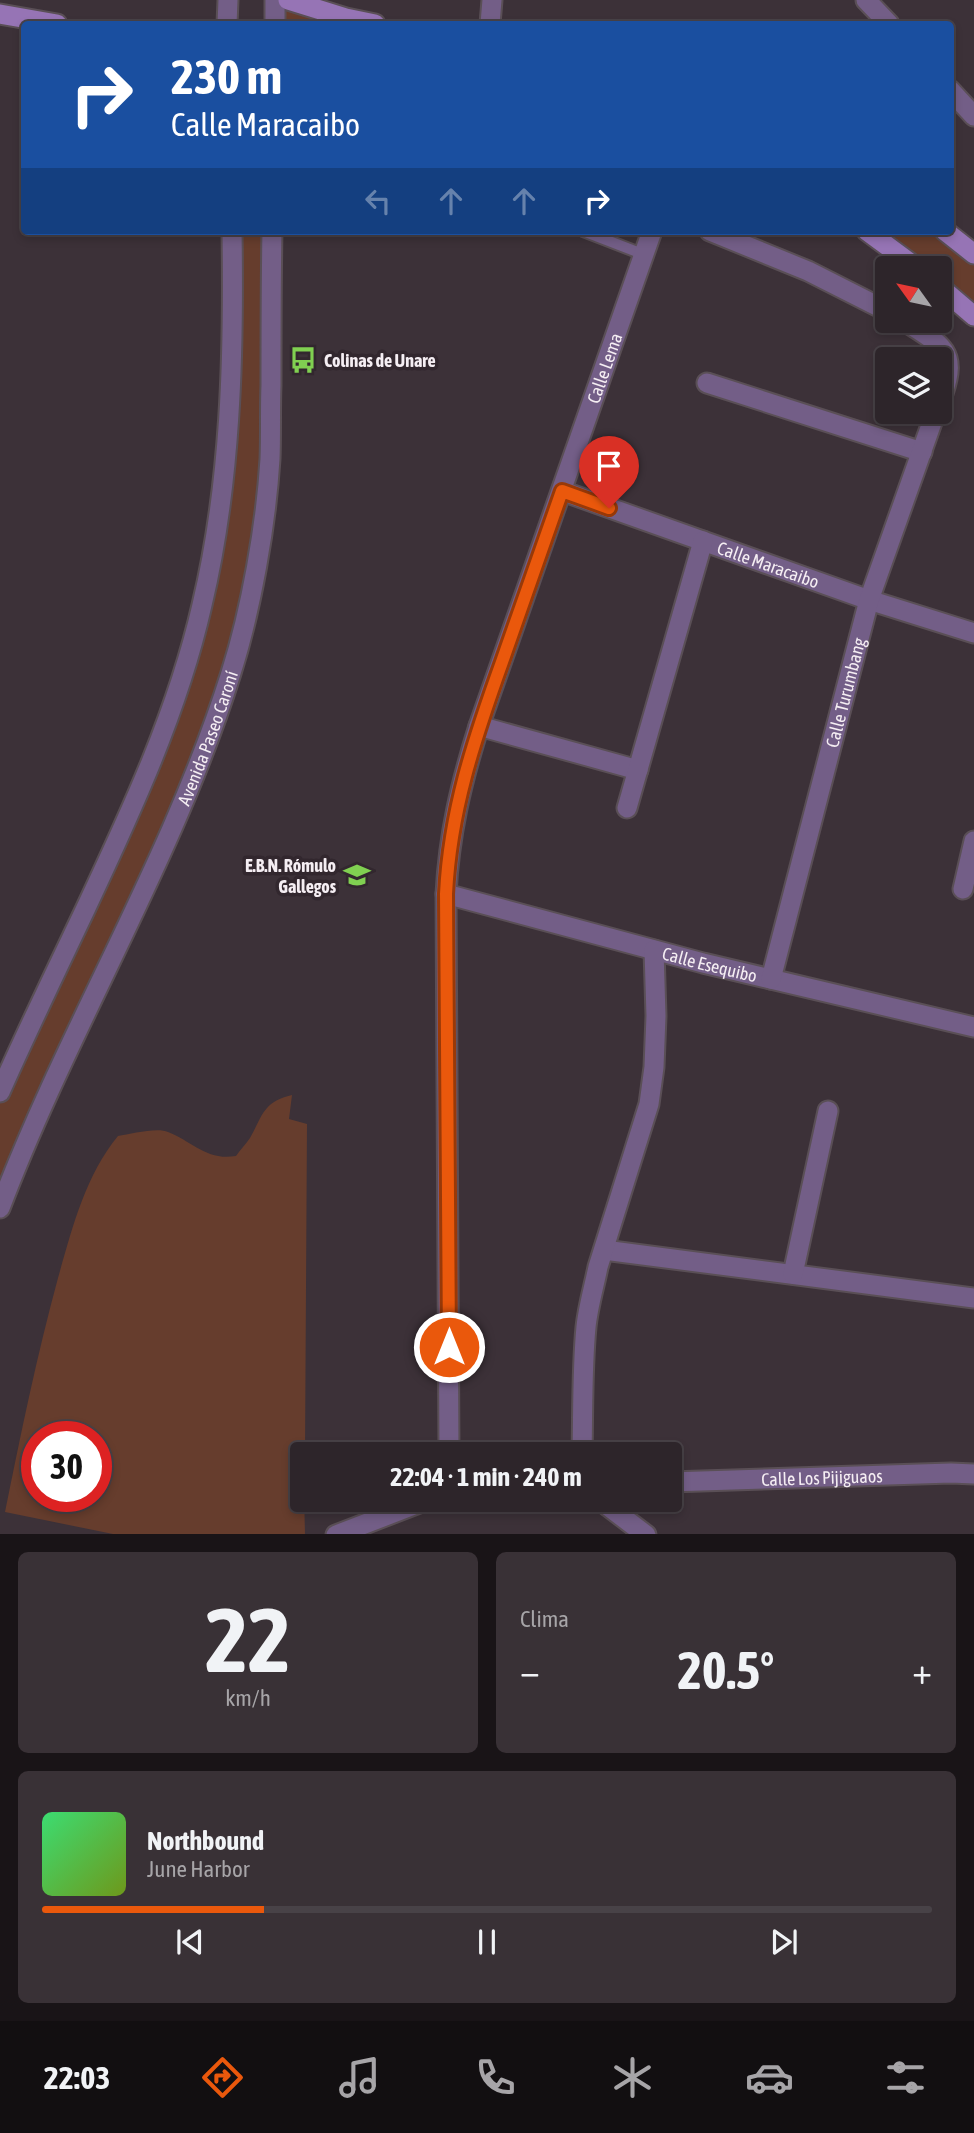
<!DOCTYPE html>
<html lang="es">
<meta charset="utf-8">
<style>
:root{--surface:#2d252a;--page:#393136;--text:#f1f3f6;--muted:#a7a5a8;--line:#484247;--accent:#ea580c}
body{margin:0;font-family:"Asap Condensed",sans-serif;background:var(--page);color:var(--text);height:100vh;display:flex;flex-direction:column;font-size:26px;white-space:nowrap}
*{box-sizing:border-box;margin:0}
p{font-size:23px;color:var(--muted)}
.icon{flex:none;width:38px;height:38px;fill:none;stroke:currentColor;stroke-width:2;stroke-linecap:round;stroke-linejoin:round}
.map{position:relative;height:1534px;overflow:hidden}
.sheet{display:flex;flex-direction:column;gap:18px;padding:18px;background:#191417;flex:1}
.sheet>*{flex:none}
.hud{position:absolute;left:21px;top:21px;width:933px;height:214px;border-radius:7px;box-shadow:0 4px 10px #0003,0 0 0 2px var(--line);background:#1a4fa0;color:#fff;overflow:hidden}
.needle{width:46px;rotate:303deg}
.tools{position:absolute;left:875px;top:256px;display:grid;gap:14px}
.tools a{display:grid;place-items:center;width:77px;height:77px;border-radius:7px;background:var(--surface);box-shadow:0 4px 10px #0003,0 0 0 2px var(--line);font-size:35px}
.speed{position:absolute;left:21px;top:1421px;display:flex;gap:14px;font-size:35px;font-weight:700;text-align:center}
.speed>*{display:grid;place-content:center;width:91px;height:91px;border-radius:50%;background:var(--surface);box-shadow:0 4px 10px #0003,0 0 0 2px var(--line);line-height:1}
.speed .limit{border:10px solid #d22;background:#fff;color:#111}
.pin{position:absolute;display:grid;place-items:center;width:60px;height:60px;color:#fff;margin:-72px -30px;border-radius:50% 50% 50% 0;rotate:-45deg;box-shadow:0 0 7px #0007}
.pin .icon{rotate:45deg}
.me{position:absolute;width:77px;margin:-38px;rotate:0deg;stroke-linejoin:round;filter:drop-shadow(0 0 5px #0008)}
.turn{display:flex;align-items:center;gap:24px;height:147px;padding:0 35px;font-size:32px}
.turn .icon{width:91px;height:91px;stroke-width:2.5}
.turn b{display:block;font-size:49px;line-height:60px}
.lanes{display:flex;align-items:center;height:66px;padding:0 35px;background:#0003;justify-content:center;gap:35px;direction:ltr}
.lanes .off{opacity:.35}
.big{font-size:52px;font-weight:700;line-height:1.1}
.sheet .card{flex:1;display:flex;flex-direction:column;justify-content:center;gap:10px;min-width:0;padding:0 24px;border-radius:10px;background:var(--page)}
.sheet .dial{align-items:center;gap:0}
.dial b{font-size:91px;line-height:1}
.song{display:flex;align-items:center;gap:21px}
.cover{width:84px;height:84px;border-radius:10px;background:linear-gradient(135deg,hsl(140 70% 55%),hsl(80 70% 35%))}
.played{height:7px;border-radius:4px;background:linear-gradient(90deg,var(--accent) 25%,var(--line) 25%)}
.keys{display:flex;justify-content:space-around;direction:ltr}
.heat{display:flex;justify-content:space-between;align-items:center;font-size:38px;direction:ltr}
.sheet .tiles{flex:1;display:grid;gap:18px;grid-template-columns:1fr 1fr}
.card:last-child{grid-column:span 2}
.trip{position:absolute;left:290px;top:1442px;width:392px;height:70px;border-radius:7px;background:var(--surface);box-shadow:0 4px 10px #0003,0 0 0 2px var(--line);font-weight:700;line-height:70px;text-align:center}
.tab-bar{display:flex;height:112px;justify-content:space-around;align-items:center;background:#120f11;color:var(--muted)}
.tab-bar .icon{width:49px;height:49px}
.tab-bar .current{color:var(--accent)}
.tab-bar b{font-size:32px;color:var(--text)}
.map>svg:first-child{display:block}
.green{fill:#663d2d;fill-rule:evenodd}
.lines{fill:none;stroke-linecap:round;stroke-linejoin:round}
.service-casing{stroke:#5a4f56;stroke-width:14}
.minor-casing{stroke:#5a4f56;stroke-width:23}
.tertiary-casing{stroke:#5a4f56;stroke-width:23}
.secondary-casing{stroke:#5a4f56;stroke-width:23}
.service{stroke:#735e87;stroke-width:10}
.minor{stroke:#735e87;stroke-width:19}
.tertiary{stroke:#735e87;stroke-width:19}
.secondary{stroke:#9674b5;stroke-width:19}
.route-casing{stroke:#983908;stroke-width:18}
.route{stroke:#ea580c;stroke-width:12}
.labels{text-anchor:middle;dominant-baseline:central;stroke-width:7;stroke-linejoin:round;paint-order:stroke}
.poi-label{font-size:18px;font-weight:bold;fill:#f5eef3;stroke:#32272e;text-anchor:start}
.street-label{font-size:18px;fill:#f5eef3;stroke:#32272e}
</style>
<div class="map">
<svg width="974" height="1535" viewBox="0 0 974 1535">
<rect width="100%" height="100%" fill="#3c3138"/>
<!-- green -->
<g class="green">
<path d="M275,0l100,24h-100z"/>
<path d="M232,231h40l-2,229 -38,212 -232,536v-116l142,-307 72,-240z"/>
<path d="M867,231h78l29,23v62l-34,-29v-19h-23z"/>
<path d="M292,1095l-3,24 18,5 -2,330h-2l2,80h-192l-108,-22c16,-79 32,-157 53,-234 14,-49 27,-102 60,-142 13,-2 39,-9 50,-4 25,10 39,29 68,24 4,-6 10,-12 14,-18 13,-23 13,-36 42,-43zM37,1437h59v59h-59z"/>
</g>
<g class="lines">
<defs>
<path id="service" d="M583,231l62,24"/>
<g id="minor">
<path d="M866,0l23,24"/>
<path d="M490,24l2,-24"/>
<path d="M950,90l24,26"/>
<path d="M710,231l98,40 79,40"/>
<path d="M903,320c42,27 56,31 37,82"/>
<path d="M707,383l215,69"/>
<path id="s1" d="M562,491l307,109 105,33"/>
<path d="M479,726l159,44"/>
<path d="M627,808l76,-267"/>
<path d="M963,889l11,-48"/>
<path id="s2" d="M446,894l257,69 271,64"/>
<path id="s3" d="M771,979l98,-379 67,-189"/>
<path d="M604,1250l370,48"/>
<path d="M793,1274l35,-163"/>
<path id="s4" d="M449,1454l-3,-560c3,-60 15,-111 33,-168l173,-495"/>
<path d="M582,1454c1,-42 0,-85 4,-127 2,-20 8,-40 12,-60l51,-163 5,-37 2,-51 -2,-66"/>
<path id="s5" d="M670,1482l281,-9 23,1"/>
<path d="M600,1500l46,35"/>
<path d="M336,1535l91,-35"/>
</g>
<g id="tertiary">
<path d="M227,24l1,-24"/>
<path d="M275,24v-24"/>
<path d="M0,1092c27,-61 56,-121 85,-182 46,-98 93,-199 117,-305 29,-122 32,-249 30,-374"/>
<path id="s6" d="M0,1208c69,-182 173,-349 231,-535 20,-63 35,-148 39,-214 1,-25 0,-50 1,-74 0,-51 0,-103 1,-154"/>
</g>
<g id="secondary">
<path d="M288,0l58,18 29,6"/>
<path d="M0,14l57,10"/>
<path d="M867,231l50,37"/>
<path d="M945,231l29,23"/>
<path d="M940,287l34,29"/>
</g>
</defs>
<!-- service casing -->
<use href="#service" class="service-casing"/>
<!-- minor casing -->
<use href="#minor" class="minor-casing"/>
<!-- tertiary casing -->
<use href="#tertiary" class="tertiary-casing"/>
<!-- secondary casing -->
<use href="#secondary" class="secondary-casing"/>
<!-- service -->
<use href="#service" class="service"/>
<!-- minor -->
<use href="#minor" class="minor"/>
<!-- tertiary -->
<use href="#tertiary" class="tertiary"/>
<!-- secondary -->
<use href="#secondary" class="secondary"/>
</g>
<g class="lines">
<defs>
<path id="route" d="M449,1347l-3,-453c4,-83 28,-154 56,-232 20,-57 40,-114 60,-171l47,17"/>
</defs>
<!-- route casing -->
<use href="#route" class="route-casing"/>
<!-- route -->
<use href="#route" class="route"/>
</g>
<!-- icons -->
<defs>
<symbol id="bus-bare" viewBox="-9 -9 18 18"><path d="M-5-6H5V4H4V6H2V4H-2V6H-4V4H-5ZM-3.5-4V0h7V-4ZM-3.5 1.2v1.5H-2V1.2ZM2 1.2v1.5H3.5V1.2Z" fill="#80d051" stroke="#32272e" stroke-width="2.5" paint-order="stroke"/></symbol>
<symbol id="school-bare" viewBox="-9 -9 18 18"><path d="M0-5L7-2L0 1L-7-2ZM-4 1L0 2.5L4 1V4Q0 6-4 4Z" fill="#80d051" stroke="#32272e" stroke-width="2.5" paint-order="stroke"/></symbol>
</defs>
<g fill-rule="evenodd">
<use href="#bus-bare" x="284" y="341" width="38" height="38"/>
<use href="#school-bare" x="338" y="856" width="38" height="38"/>
</g>
<g class="labels">
<!-- poi labels -->
<g class="poi-label">
<text x="324" y="360">Colinas de Unare</text>
<text x="336" y="865" text-anchor="end">E.B.N. Rómulo<tspan x="336" dy="21">Gallegos</tspan></text>
</g>
<!-- street labels -->
<g class="street-label">
<text stroke="none"><textPath href="#s4" startOffset="1111">Calle Lema</textPath></text>
<text stroke="none"><textPath href="#s1" startOffset="219">Calle Maracaibo</textPath></text>
<text stroke="none"><textPath href="#s3" startOffset="296">Calle Turumbang</textPath></text>
<text stroke="none"><textPath href="#s6" startOffset="514">Avenida Paseo Caroní</textPath></text>
<text stroke="none"><textPath href="#s2" startOffset="273">Calle Esequibo</textPath></text>
<text stroke="none"><textPath href="#s5" startOffset="152">Calle Los Pijiguaos</textPath></text>
</g>
</g>
</svg>
<div class="tools">
<a><svg class="needle" viewBox="-14 -14 28 28"><path d="M0-13l5 13h-10z" fill="#e53935"/><path d="M0 13l5-13h-10z" fill="#a7a5a8"/></svg></a>
<a><svg class="icon" aria-label="layers" viewBox="0 0 24 24"><path d="M12 4l9 5-9 5-9-5zM3 14l9 5 9-5"/></svg></a>
</div>
<div class="speed"><div class="limit">30</div></div>
<div class="pin" style="left:609px;top:508px;background:#d93025"><svg class="icon" aria-label="arrive" viewBox="0 0 24 24"><path d="M6 21V4h12l-3 4 3 4H6"/></svg></div>
<svg class="me" style="left:449px;top:1347px" viewBox="-20 -20 40 40"><circle r="17" fill="#ea580c" stroke="#fff" stroke-width="3"/><path d="M0-11L8 9 0 5-8 9z" fill="#fff"/></svg>
<div class="trip">22:04 · 1 min · 240 m</div>
<div class="hud">
<div class="turn"><svg class="icon" aria-label="right" viewBox="0 0 24 24"><path d="M7 20v-9h11M14 6l5 5-5 5"/></svg><div><b>230 m</b>Calle Maracaibo</div></div>
<div class="lanes"><svg class="icon off" aria-label="left" viewBox="0 0 24 24"><path d="M17 20v-9H6M10 6l-5 5 5 5"/></svg><svg class="icon off" aria-label="ahead" viewBox="0 0 24 24"><path d="M12 20V5M6 11l6-6 6 6"/></svg><svg class="icon off" aria-label="ahead" viewBox="0 0 24 24"><path d="M12 20V5M6 11l6-6 6 6"/></svg><svg class="icon" aria-label="right" viewBox="0 0 24 24"><path d="M7 20v-9h11M14 6l5 5-5 5"/></svg></div>
</div>
</div>
<section class="sheet">
<div class="tiles">
<div class="card dial"><b>22</b><p>km/h</p></div>
<div class="card"><p>Clima</p>
<div class="heat"><a>−</a><b class="big">20.5°</b><a>+</a></div>
</div>
<div class="card">
<div class="song"><i class="cover"></i><div><b>Northbound</b><p>June Harbor</p></div></div>
<div class="played"></div>
<div class="keys"><svg class="icon" aria-label="previous" viewBox="0 0 24 24"><path d="M18 5L8 12l10 7zM5 5v14"/></svg><svg class="icon" aria-label="pause" viewBox="0 0 24 24"><path d="M8 5v14M16 5v14"/></svg><svg class="icon" aria-label="next" viewBox="0 0 24 24"><path d="M6 5l10 7-10 7zM19 5v14"/></svg></div>
</div>
</div>
</section>
<nav class="tab-bar">
<b>22:03</b>
<svg class="icon current" aria-label="directions" viewBox="0 0 24 24"><path d="M12 3l9 9-9 9-9-9zM9 14v-3h6M13 9l2 2-2 2"/></svg>
<svg class="icon" aria-label="music" viewBox="0 0 24 24"><path d="M9 18V5l10-2v13"/><circle cx="6" cy="18" r="3"/><circle cx="16" cy="16" r="3"/></svg>
<svg class="icon" aria-label="phone" viewBox="0 0 24 24"><path d="M5 4h4l2 5-3 2q2 4 5 5l2-3 5 2v4C11 20 4 13 5 4z"/></svg>
<svg class="icon" aria-label="climate" viewBox="0 0 24 24"><path d="M12 3v18M4 7l16 10M4 17L20 7"/></svg>
<svg class="icon" aria-label="car" viewBox="0 0 24 24"><path d="M5 17H2v-5l4-1 3-4h7l3 4 3 1v5h-3M9 17h6M6 11h13"/><circle cx="7" cy="17" r="2"/><circle cx="17" cy="17" r="2"/></svg>
<svg class="icon" aria-label="filters" viewBox="0 0 24 24"><path d="M4 7h16M4 17h16"/><circle cx="9" cy="7" r="2"/><circle cx="15" cy="17" r="2"/></svg>
</nav>
